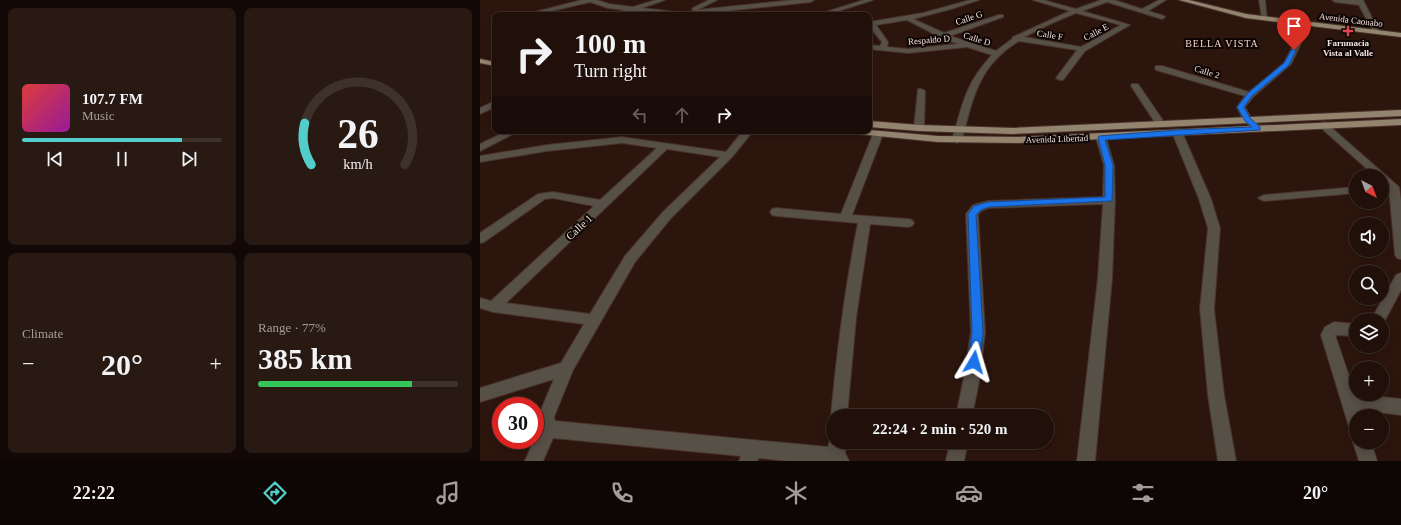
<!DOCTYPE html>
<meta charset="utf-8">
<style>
:root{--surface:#21100a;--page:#291913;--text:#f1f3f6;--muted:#a29d9c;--line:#3e302b;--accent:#53cdc9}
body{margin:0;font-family:Georgia,serif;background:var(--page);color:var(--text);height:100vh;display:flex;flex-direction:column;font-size:15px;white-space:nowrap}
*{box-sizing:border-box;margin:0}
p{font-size:13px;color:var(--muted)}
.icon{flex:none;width:22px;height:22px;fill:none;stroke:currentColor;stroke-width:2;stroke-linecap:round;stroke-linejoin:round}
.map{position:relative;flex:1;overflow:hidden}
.side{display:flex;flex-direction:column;gap:8px;padding:8px;background:#120906;width:480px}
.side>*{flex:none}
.guide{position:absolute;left:12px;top:12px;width:380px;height:122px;border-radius:8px;box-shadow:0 2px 10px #0003,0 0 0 1px var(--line);background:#21100a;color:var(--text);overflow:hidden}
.needle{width:26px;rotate:139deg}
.buttons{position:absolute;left:869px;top:169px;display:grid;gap:8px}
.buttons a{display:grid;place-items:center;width:40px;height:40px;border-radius:50%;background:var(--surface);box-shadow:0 2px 10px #0003,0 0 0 1px var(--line);font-size:20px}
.speed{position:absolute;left:12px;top:397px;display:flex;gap:8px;font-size:20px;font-weight:700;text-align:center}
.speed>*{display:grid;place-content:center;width:52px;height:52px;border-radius:50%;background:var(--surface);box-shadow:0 2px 10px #0003,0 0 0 1px var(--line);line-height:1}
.speed .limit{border:6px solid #d22;background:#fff;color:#111}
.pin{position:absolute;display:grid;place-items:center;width:34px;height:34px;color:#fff;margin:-41px -17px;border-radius:50% 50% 50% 0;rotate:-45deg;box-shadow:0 0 4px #0007}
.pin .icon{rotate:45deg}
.me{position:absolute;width:44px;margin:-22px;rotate:7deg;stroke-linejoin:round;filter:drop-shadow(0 0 3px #0008)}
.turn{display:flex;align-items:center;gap:14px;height:84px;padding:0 16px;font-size:18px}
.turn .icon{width:52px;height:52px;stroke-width:2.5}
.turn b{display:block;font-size:28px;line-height:34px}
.lanes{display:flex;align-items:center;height:38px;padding:0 16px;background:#0003;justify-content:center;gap:20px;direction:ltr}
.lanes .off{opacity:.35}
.big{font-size:30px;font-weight:700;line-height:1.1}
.side .card{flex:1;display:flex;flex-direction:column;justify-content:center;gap:6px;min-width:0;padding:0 14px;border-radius:8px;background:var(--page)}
.side .dial{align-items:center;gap:0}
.dial svg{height:104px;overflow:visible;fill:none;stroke:var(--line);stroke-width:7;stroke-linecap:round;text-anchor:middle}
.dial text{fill:var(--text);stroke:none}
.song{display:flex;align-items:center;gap:12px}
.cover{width:48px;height:48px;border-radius:6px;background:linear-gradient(135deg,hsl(0 70% 55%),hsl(300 70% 35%))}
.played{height:4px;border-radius:2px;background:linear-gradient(90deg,var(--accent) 80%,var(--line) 80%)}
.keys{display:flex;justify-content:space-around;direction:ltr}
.heat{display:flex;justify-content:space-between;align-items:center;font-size:22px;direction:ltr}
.charge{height:6px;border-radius:3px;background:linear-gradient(90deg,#34c759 77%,var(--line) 0)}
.side .tiles{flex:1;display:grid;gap:8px;grid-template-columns:repeat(2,1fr)}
.trip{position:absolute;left:346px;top:409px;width:228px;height:40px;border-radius:20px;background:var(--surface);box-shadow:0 2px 10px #0003,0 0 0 1px var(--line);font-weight:700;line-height:40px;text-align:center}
.tab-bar{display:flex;height:64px;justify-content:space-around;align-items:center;background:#0d0604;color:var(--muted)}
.tab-bar .icon{width:28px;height:28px}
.tab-bar .on{color:var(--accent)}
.tab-bar b{font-size:18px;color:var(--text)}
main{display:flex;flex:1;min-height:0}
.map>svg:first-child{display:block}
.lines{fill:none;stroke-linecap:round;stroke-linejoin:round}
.minor-casing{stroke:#48322a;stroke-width:2}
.major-casing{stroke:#48322a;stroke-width:2}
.minor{fill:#575047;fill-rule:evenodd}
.major{fill:#938470;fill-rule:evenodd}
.route{fill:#1a73e8;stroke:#114b97}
.health-dot{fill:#e0444e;stroke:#0d0503;stroke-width:1.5}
.labels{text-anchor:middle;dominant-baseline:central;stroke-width:4;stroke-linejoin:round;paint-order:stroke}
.far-street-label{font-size:9px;fill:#f5e5df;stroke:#0d0503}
.far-poi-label{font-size:9px;font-weight:bold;fill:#f5e5df;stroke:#0d0503}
.far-neighbourhood-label{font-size:10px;letter-spacing:1px;fill:#f2d2c6;stroke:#0d0503}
.street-label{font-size:11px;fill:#f5e5df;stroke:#0d0503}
</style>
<main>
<section class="side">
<div class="tiles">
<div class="card">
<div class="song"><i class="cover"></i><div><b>107.7 FM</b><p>Music</p></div></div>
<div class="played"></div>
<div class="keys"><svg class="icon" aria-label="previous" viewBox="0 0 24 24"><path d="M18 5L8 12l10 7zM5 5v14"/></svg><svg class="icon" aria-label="pause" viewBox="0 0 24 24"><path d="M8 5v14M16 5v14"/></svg><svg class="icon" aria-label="next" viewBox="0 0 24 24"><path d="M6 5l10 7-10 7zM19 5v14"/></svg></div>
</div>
<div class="card dial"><svg viewBox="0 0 100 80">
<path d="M14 69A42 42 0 1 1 86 69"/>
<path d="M14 69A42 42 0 0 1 9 37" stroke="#53cdc9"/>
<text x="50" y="56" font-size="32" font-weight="700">26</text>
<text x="50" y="72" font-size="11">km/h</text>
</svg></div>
<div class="card"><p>Climate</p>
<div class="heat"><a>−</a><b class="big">20°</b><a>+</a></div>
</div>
<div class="card"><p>Range · 77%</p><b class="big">385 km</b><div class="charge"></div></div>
</div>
</section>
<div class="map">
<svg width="921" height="461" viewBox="0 0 921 461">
<rect width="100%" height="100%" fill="#2c150d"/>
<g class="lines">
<defs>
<g id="minor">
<path d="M102,0h15l12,4 24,3 23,-7h9l-23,8 43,5 1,-1 8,-1 -2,-2 1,-1 16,-8h8l-20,10 97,-10h20l-3,2 -124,13c-18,0 -36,-4 -53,-4 -7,0 -15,4 -24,4l14,-5 -16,-2 -18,-6 -56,13h-11z"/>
<path d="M384,0h9l-47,15h-10z"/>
<path d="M490,0h9l-28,9 -38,10 31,14 55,-18h4v2l-53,19 46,15 16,-12 1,-2 57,-26 -37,-11h10l33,9 25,-9h13l28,9 17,-9h7l-18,11 16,5 1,1 -3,2 -55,-17 -25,9 48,14 -45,26 -22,29h-3l-4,-2 21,-28 -58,-9c-41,25 -46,57 -57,99l-5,3 -5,-3c11,-37 13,-56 40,-85l-25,-8 -59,6 -39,-4v-4l11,1 2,-4 -13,-16v-4l54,-9zM596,13l45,12 -40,22 -57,-10 26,-13zM427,20l33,17 18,7 -50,5 -21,-2 1,-5 -12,-17z"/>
<path d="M779,0h6l2,20 -5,-1z"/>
<path d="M852,0h31l16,32 -1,1 -5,-1 -14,-27 -24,-3z"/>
<path d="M819,21l3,2 2,14 -13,27 -38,33 -8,10 6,11 12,11 -2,2h-6l-11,-10 -7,-14 8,-11 -89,-26 -1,-2 1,-2h6l87,26 35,-29 14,-26 -2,-14z"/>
<path d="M652,84h6l28,41 -2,2h-6l-27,-41z"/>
<path d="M438,89h3l4,2 -1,37 -5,3 -5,-3z"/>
<path d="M15,101v6l-15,7v-6z"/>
<path d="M843,122l3,1 73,64 2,14v58l-4,-1 -2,-3 -6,-67 -7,-6v-6h-7l-55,-49 -2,-2z"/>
<path d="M697,129l5,3 29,67 9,29 -6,81 10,86 12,66h-18l-10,-66 -8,-86 8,-81 -9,-29 -27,-67z"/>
<path d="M27,131h12l-39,20v-7z"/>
<path d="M263,131h10l-21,26 -61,61 -36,44 -62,108 -19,47 1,4 273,26 3,-11 2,-1v7h13l-1,11 4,8h-62l-28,-3 -2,3h-18l2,-5 -188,-18 -10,23h-18l14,-32 -1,-12 16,-38 -74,23v-14l81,-25 23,-39 -91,-12 -13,-4v-10l11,3 103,-95 -41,-8 -8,1 -61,43 -4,1v-10l58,-39 15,-2 47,8 57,-52 -35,-5 -75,8 -67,11v-6l67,-11 75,-8 104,15zM187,149l53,8 -57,55 -38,44 -35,58 -84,-11z"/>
<path d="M398,131l5,3 -31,81 56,4 4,1 2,3 -2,3 -4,1 -38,-3 -14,94 -9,98h-14v6l-2,-6c6,-65 14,-129 27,-193l-82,-7 -4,-1 -2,-3 2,-3 4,-1 65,6 32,-80z"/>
<path d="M621,135l5,3 8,27 1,35 -3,78 -17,183h-18l21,-183 5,-74 -115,4 -7,3 -3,3 7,118 -5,45 -8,39h-16l8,-39 7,-45 -5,-118 7,-9 15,-4 115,-4 1,-32 -8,-27z"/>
<path d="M876,187v6l-92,8 -6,-3 6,-3z"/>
<path d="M921,273v17l-18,34 -1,-4h-11l25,-45z"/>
<path d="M854,322l22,2v12l-21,-1 20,59 46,5v16l-41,-5 2,6h-6v16l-6,-2 -29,-95 4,-8z"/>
<path d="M876,436v6h15l6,19h-18l-6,-19z"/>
<path d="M470,442h18l-4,19h-18z"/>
</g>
<g id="major">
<path d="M699,0h10l57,14 155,19v4l-155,-19z"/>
<path d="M0,59l15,3v4l-15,-3z"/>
<path d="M921,110v6l-388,18 -94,-3 -50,-4v-6l50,4 94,3z"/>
<path d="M921,119v6l-383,18 -80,-1 -80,-8 -5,-3h16v-1l69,6 80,1z"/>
</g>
</defs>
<!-- minor casing -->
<use href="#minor" class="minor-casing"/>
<!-- major casing -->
<use href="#major" class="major-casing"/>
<!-- minor -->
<use href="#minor" class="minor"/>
<!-- major -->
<use href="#major" class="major"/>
</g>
<!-- route -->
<path class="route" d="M812,49l4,1 -7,15 -37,31 -8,11 6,11 10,9v3l-155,10 8,25 -1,36 -123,6 -8,3 -5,5 7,117 -3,30 -2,4 -4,1 -4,-1 -2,-4 4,-30 -4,-118 6,-8 14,-4 117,-5v-32l-7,-27 1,-2 78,-6 75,-3 -7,-6 -8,-14 11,-14 36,-30z"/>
<!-- markers -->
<path class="health-dot" d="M866 25h4v4h4v4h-4v4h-4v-4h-4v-4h4z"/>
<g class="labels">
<!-- far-street labels -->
<g class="far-street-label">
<text transform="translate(489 18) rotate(-19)">Calle G</text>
<text transform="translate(871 20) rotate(7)">Avenida Caonabo</text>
<text transform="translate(616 32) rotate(-28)">Calle E</text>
<text transform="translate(570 35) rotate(9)">Calle F</text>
<text transform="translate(497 39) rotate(17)">Calle D</text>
<text transform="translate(449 40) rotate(-5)">Respaldo D</text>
<text transform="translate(727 72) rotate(17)">Calle 2</text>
<text transform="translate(577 139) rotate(-2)">Avenida Libertad</text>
</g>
<!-- far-poi labels -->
<g class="far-poi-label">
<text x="868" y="43">Farnmacia<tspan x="868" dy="10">Vista al Valle</tspan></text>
</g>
<!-- far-neighbourhood labels -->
<g class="far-neighbourhood-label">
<text x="742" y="43">BELLA VISTA</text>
</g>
<!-- street labels -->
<g class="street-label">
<text transform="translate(99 227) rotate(-43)">Calle 1</text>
</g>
</g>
</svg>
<div class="buttons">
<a><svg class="needle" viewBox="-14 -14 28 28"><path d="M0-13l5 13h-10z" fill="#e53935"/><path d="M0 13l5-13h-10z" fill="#a29d9c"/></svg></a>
<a><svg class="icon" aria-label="sound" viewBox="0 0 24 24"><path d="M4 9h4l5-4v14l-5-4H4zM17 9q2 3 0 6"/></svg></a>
<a><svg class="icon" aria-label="search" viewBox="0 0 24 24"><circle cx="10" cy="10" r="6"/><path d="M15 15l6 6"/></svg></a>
<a><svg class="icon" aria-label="layers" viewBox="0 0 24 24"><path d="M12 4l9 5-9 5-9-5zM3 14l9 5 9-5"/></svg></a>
<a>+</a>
<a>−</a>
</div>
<div class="speed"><div class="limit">30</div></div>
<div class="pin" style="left:814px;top:50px;background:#d93025"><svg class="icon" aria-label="arrive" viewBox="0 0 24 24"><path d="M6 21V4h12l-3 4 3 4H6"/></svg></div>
<svg class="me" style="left:494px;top:362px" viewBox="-20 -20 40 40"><path d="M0-17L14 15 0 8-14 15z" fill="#1a73e8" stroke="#fff" stroke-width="4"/></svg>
<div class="trip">22:24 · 2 min · 520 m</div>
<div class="guide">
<div class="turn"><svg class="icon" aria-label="right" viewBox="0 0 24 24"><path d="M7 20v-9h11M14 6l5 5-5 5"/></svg><div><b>100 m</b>Turn right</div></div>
<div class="lanes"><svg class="icon off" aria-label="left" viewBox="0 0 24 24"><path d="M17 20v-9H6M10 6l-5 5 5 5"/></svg><svg class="icon off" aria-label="ahead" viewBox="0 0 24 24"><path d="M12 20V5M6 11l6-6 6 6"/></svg><svg class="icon" aria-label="right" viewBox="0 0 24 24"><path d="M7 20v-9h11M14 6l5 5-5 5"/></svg></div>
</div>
</div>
</main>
<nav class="tab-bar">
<b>22:22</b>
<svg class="icon on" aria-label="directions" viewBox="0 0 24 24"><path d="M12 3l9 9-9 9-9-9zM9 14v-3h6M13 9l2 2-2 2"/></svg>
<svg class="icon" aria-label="music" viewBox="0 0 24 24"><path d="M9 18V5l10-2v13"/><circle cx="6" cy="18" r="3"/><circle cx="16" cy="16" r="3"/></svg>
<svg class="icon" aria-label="phone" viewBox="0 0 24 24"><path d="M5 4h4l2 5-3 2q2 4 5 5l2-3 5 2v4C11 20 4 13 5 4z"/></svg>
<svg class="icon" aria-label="climate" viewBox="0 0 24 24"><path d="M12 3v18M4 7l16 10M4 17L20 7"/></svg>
<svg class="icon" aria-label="car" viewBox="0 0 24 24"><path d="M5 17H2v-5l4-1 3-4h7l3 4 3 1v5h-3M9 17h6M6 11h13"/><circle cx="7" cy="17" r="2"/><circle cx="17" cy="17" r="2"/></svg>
<svg class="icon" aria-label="filters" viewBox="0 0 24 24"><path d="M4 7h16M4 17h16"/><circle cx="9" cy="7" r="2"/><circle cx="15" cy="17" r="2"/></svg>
<b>20°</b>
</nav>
